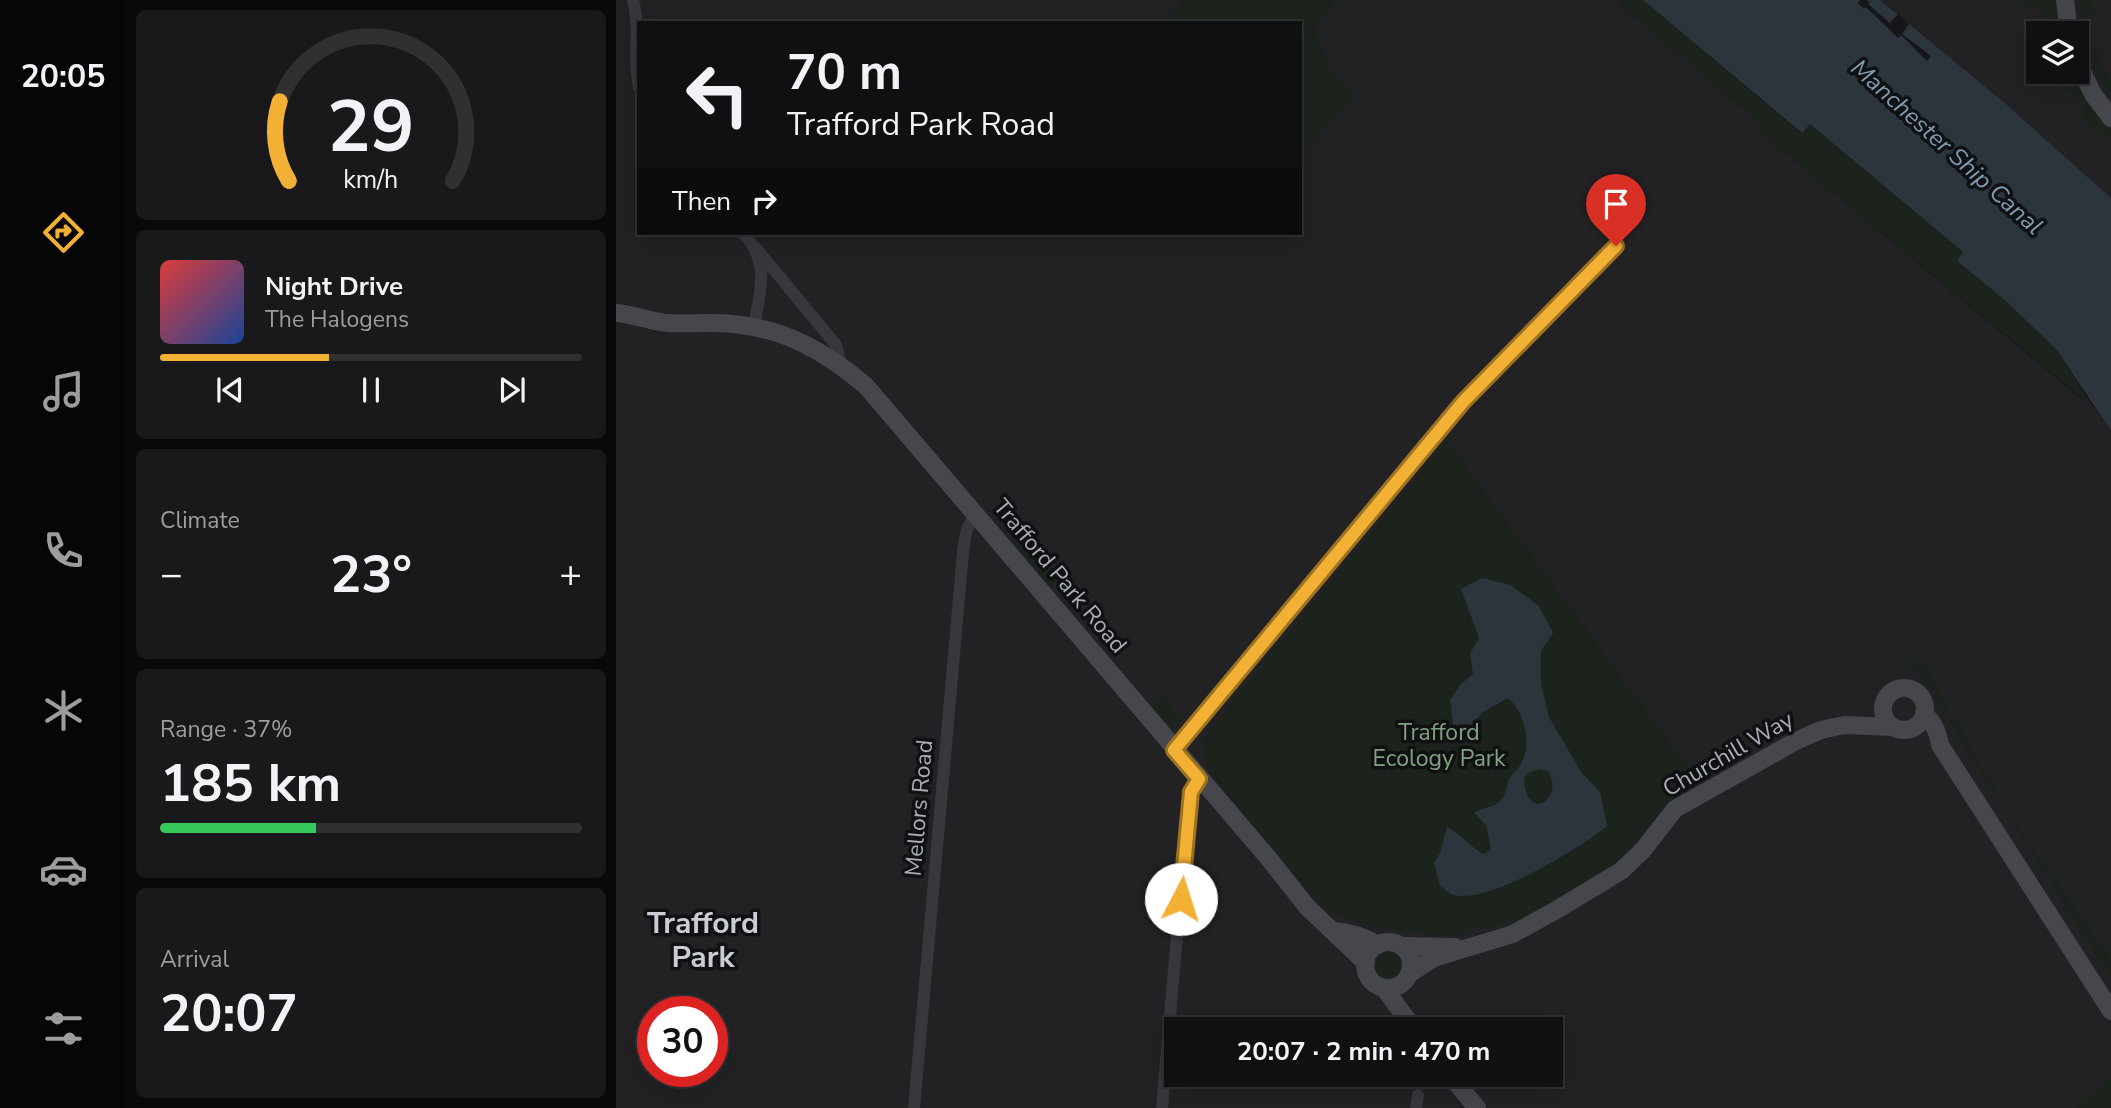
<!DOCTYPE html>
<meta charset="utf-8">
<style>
:root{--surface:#101012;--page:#19191b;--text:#f1f3f6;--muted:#9c9d9f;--line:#303032;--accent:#f2b134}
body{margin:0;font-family:"Nunito Sans",sans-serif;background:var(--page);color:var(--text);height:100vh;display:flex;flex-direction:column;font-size:26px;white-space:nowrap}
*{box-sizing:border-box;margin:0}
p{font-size:23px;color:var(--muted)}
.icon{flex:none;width:38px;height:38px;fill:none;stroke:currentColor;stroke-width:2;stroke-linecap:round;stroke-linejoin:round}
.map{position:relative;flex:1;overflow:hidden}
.side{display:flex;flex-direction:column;gap:10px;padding:10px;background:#09090a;width:490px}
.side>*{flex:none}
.top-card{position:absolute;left:21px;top:21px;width:665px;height:214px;border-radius:0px;box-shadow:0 7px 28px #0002,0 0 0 2px var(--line);background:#101012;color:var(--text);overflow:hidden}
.fabs{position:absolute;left:1410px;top:21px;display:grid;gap:14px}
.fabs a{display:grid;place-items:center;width:63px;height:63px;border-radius:0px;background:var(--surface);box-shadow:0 7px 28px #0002,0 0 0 2px var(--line);font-size:35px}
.speed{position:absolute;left:21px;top:996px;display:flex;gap:14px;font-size:35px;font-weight:700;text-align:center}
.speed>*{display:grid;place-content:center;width:91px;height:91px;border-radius:50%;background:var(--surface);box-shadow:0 7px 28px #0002,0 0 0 2px var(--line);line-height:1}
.speed .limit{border:10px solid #d22;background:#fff;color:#111}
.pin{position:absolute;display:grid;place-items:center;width:60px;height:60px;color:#fff;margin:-72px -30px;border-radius:50% 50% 50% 0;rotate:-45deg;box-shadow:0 0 7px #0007}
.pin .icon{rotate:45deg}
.me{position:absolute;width:77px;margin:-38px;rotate:5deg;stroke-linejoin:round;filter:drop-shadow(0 0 5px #0008)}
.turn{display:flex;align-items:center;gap:24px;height:147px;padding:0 35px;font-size:32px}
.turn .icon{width:91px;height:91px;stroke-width:2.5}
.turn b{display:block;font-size:49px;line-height:60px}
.then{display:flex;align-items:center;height:66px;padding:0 35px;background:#0003;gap:14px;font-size:26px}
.big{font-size:52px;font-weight:700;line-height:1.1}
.side .card{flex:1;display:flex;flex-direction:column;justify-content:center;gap:10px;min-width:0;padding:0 24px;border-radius:10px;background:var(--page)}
.side .dial{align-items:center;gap:0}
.dial svg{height:182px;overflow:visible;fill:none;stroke:var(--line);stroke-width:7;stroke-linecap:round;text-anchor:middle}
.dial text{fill:var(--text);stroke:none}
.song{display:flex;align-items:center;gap:21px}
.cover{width:84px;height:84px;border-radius:10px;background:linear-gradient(135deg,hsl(0 70% 55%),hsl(220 70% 35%))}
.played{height:7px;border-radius:4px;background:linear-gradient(90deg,var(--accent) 40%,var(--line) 40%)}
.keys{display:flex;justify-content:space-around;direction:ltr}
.heat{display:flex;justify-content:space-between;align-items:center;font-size:38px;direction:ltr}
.charge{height:10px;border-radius:5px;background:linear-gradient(90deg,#34c759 37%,var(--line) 0)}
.trip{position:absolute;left:548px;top:1017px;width:399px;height:70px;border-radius:0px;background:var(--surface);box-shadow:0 7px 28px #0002,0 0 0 2px var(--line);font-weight:700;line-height:70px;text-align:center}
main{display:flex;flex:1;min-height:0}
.tab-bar{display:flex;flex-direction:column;width:126px;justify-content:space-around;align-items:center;background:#060607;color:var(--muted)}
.tab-bar .icon{width:49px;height:49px}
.tab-bar .active{color:var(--accent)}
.tab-bar b{font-size:32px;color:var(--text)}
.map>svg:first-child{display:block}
.built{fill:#222225;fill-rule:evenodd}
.green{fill:#1c231d}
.water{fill:#2c353c;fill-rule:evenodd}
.pier{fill:#161618}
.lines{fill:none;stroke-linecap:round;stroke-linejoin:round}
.street{stroke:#37383d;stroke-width:12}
.secondary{stroke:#45474d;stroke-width:18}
.route-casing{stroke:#9d7322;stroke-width:18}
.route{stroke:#f2b134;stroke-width:12}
.labels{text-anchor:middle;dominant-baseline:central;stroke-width:7;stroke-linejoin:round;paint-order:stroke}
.street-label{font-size:23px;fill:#a8adb8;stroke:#111113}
.park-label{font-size:23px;fill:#7fa381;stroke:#111113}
.water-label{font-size:24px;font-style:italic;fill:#7f9bb3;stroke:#111113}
.district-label{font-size:30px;font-weight:bold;fill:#c9ccd4;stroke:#111113}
</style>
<main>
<nav class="tab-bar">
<b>20:05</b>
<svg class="icon active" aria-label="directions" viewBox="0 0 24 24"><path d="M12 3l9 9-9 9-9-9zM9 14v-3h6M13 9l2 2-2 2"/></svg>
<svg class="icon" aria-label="music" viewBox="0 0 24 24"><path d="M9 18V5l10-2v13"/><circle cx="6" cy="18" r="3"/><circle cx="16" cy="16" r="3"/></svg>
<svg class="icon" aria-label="phone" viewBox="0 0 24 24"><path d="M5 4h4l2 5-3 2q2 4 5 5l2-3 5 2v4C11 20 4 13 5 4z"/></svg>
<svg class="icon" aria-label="climate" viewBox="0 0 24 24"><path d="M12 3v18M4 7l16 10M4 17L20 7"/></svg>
<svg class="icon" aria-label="car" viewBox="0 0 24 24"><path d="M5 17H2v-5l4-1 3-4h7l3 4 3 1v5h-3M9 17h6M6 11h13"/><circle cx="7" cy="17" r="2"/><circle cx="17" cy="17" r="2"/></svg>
<svg class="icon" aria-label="filters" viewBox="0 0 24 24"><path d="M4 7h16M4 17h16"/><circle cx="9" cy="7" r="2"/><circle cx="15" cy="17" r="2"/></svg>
</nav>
<section class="side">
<div class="card dial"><svg viewBox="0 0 100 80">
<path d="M14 69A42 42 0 1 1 86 69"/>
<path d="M14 69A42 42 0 0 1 10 34" stroke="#f2b134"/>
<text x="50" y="56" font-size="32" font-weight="700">29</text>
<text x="50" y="72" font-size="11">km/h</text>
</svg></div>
<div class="card">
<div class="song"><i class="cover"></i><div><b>Night Drive</b><p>The Halogens</p></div></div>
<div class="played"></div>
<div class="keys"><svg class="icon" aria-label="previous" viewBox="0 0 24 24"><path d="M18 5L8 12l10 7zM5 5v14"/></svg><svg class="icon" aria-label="pause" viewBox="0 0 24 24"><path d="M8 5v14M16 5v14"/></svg><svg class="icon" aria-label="next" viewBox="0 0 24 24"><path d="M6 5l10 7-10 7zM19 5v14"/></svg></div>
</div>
<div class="card"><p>Climate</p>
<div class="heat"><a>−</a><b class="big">23°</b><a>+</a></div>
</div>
<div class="card"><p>Range · 37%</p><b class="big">185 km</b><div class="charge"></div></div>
<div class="card"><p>Arrival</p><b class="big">20:07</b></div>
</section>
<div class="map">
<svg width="1495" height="1108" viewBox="0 0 1495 1108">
<rect width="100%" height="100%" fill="#161618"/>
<!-- built -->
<g class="built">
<path d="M0,0h1002l1,4 141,119v6l22,21 300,249 3,-4 26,36v677h-1495zM23,23h661v210h-661zM831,441l249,338 -46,43 -32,42 -242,64 -39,-14 -20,-14 -110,-131 -3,-25 2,-9zM37,1012h59v59h-59zM560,1029h374v45h-374z"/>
<path d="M1264,0h231v198l-105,-94zM1423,33h38v39h-38z"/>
</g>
<!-- green -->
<g class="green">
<path d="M568,0h152l-23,28 18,42 26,23 -55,57 -2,-2v-125h-136z"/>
<path d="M1002,0h25l158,133 9,-9 154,129 -7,8 50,41 49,47 29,46 -2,4 -301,-249 -22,-21v-6l-141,-119z"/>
<path d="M1405,0h36l4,33 -10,-1 5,-9 -26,-22 -7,9z"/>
<path d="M1464,0h12l-6,27 1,10 24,43v15c-19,-29 -29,-60 -31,-95z"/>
<path d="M1448,72h9l10,21 28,37v12l-30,-26 7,-10 -24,-18 3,-6 -3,-3z"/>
<path d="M831,441l249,338 -46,43 -32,42 -103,57 -66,15 -73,-8 -39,-14 -20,-14 -110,-131 -4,-17 3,-17z"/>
<path d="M409,538l36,39 -11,9 -33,-39z"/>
<path d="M1304,657l51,90 54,90 86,122v18l-145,-227 -33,-60 -18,-19 -5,-9z"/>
<path d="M546,696l18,21 6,-2 -7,8 -10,1 -18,-19z"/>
<circle cx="773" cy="966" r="14"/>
<path d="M1495,1078v30h-38z"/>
</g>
<!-- water -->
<g class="water">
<path d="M1027,0h237l126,104 105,94v233l-55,-82 -49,-47 -50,-41 6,-9 -153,-128 -8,9z"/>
<path d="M866,578l28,7 29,21 14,27 -12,18v33l8,33 32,55 19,20 7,34c-27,22 -118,78 -153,69 -4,-1 -10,-7 -14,-9l-6,-23 6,-10 7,-26c14,7 23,19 36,27l8,-4 -4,-23 -13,-15c7,-3 19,-5 25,-10 7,-6 7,-13 9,-20 2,-7 9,-11 13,-18 11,-20 4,-52 -13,-66l-25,14 -15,17 -15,-5 -3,-24 10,-15 13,-11 -3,-20 9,-16 -18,-49zM923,769l9,2c18,28 -23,53 -24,7l6,-6z"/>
</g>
<!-- pier -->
<path class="pier" d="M1244,0h7l2,2 -1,2 22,19 8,-9 11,10 -7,10 29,22 -4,5 -26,-26 -3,3 -32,-31 -2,2 -6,-6z"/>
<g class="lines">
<!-- street -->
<g class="street">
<path d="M17,0c8,29 -1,58 6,87"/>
<path d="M127,233c28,30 17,57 11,94"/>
<path d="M140,248l80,97 5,20"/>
<path d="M558,749l289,-347 153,-156"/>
<path d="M298,1108l49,-556c2,-14 2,-27 14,-35"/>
<path d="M546,1108l26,-300 5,-23 6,-6"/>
<path d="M800,1108l2,-13"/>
</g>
<!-- secondary -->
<g class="secondary">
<path d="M1449,0l4,33"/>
<path d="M1461,61l16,33 18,24"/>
<path d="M0,313c18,1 35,9 52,10 22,1 43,-1 65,1 53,5 93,28 133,62l404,474 37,47 59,56"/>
<circle cx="1288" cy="709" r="21"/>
<path d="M1308,714c10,9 14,18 16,31l171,266"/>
<path d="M718,931c16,1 31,6 44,14"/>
<circle cx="772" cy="965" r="23"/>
<path d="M785,946l54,1"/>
<path d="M793,974l25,-16 79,-24 45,-25 63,-38 22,-21 32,-41 121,-68 25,-11 23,-5 49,2"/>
<path d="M768,988l30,41"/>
<path d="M833,1074l28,34"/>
</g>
</g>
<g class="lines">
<defs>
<path id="route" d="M565,899l10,-107 8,-13 -25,-29 289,-348 153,-156"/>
</defs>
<!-- route casing -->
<use href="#route" class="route-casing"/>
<!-- route -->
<use href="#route" class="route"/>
</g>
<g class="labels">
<!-- street labels -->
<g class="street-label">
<text transform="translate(444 576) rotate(50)">Trafford Park Road</text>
<text transform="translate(1112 754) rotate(-30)">Churchill Way</text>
<text transform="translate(303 808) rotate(-85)">Mellors Road</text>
</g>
<!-- park labels -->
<g class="park-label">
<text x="823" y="732">Trafford<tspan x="823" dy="26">Ecology Park</tspan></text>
</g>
<!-- water labels -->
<g class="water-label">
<text transform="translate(1331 147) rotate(42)">Manchester Ship Canal</text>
</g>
<!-- district labels -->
<g class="district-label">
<text x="87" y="923">Trafford<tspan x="87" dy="34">Park</tspan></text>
</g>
</g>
</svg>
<div class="fabs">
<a><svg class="icon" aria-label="layers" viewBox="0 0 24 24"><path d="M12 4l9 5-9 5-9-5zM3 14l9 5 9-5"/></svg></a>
</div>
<div class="speed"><div class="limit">30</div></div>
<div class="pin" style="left:1000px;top:246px;background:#d93025"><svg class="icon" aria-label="arrive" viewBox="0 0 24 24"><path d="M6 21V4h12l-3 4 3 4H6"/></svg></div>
<svg class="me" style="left:565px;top:899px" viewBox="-20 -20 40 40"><circle r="19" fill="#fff"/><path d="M0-13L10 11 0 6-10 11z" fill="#f2b134"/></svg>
<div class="trip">20:07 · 2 min · 470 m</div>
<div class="top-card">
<div class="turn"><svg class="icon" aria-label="left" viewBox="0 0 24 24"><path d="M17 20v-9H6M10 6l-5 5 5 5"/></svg><div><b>70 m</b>Trafford Park Road</div></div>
<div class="then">Then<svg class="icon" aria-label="right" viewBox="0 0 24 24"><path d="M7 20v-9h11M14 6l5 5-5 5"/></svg></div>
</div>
</div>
</main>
